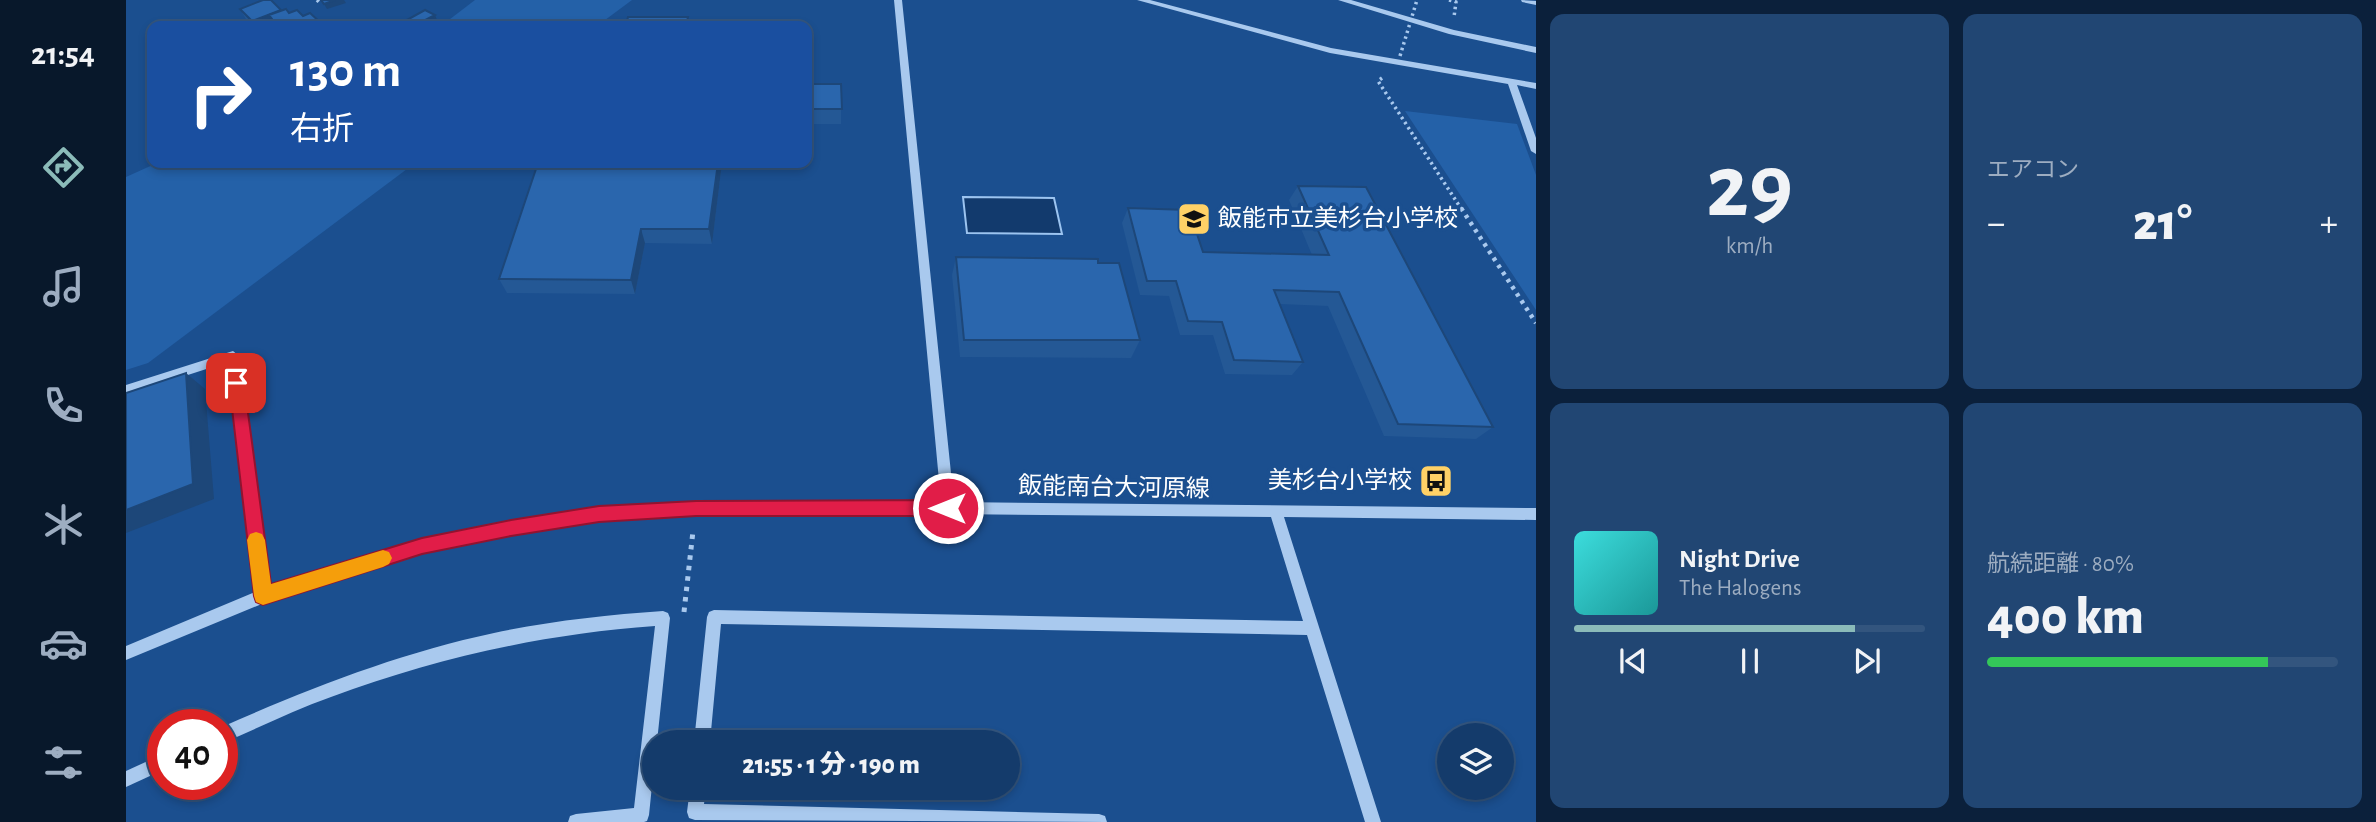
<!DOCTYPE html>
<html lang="ja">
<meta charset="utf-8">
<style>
:root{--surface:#143b6b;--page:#214673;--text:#f1f3f6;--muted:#9dadc1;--line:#33557e;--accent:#8bbbb9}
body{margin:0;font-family:"Alegreya Sans","Noto Sans JP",sans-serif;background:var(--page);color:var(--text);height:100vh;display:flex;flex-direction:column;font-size:26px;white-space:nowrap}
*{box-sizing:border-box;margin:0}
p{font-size:23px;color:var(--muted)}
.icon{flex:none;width:38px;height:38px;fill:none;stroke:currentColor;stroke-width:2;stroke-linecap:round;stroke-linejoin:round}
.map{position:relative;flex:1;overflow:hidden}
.details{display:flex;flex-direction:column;gap:14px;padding:14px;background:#0b203b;width:840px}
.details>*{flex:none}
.guide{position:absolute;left:21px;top:21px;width:665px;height:147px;border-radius:14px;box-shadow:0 4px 10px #0003,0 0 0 2px var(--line);background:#1a4fa0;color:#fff;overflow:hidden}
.tools{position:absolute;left:1311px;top:723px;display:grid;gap:14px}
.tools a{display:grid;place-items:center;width:77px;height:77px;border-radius:50%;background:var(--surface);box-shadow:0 4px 10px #0003,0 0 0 2px var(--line);font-size:35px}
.speed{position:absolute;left:21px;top:709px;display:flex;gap:14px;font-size:35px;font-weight:700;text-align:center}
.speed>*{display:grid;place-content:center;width:91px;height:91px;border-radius:50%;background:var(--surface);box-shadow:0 4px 10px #0003,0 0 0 2px var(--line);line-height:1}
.speed .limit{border:10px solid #d22;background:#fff;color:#111}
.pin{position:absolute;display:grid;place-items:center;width:60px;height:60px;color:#fff;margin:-30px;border-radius:14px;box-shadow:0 4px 10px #0006}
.me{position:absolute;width:77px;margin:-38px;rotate:270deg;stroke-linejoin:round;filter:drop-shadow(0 0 5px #0008)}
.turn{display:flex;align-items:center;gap:24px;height:147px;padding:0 28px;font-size:32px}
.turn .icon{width:91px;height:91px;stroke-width:2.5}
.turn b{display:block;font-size:49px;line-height:60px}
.big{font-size:52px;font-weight:800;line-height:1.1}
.details .widget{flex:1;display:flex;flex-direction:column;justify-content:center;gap:10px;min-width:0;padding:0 24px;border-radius:14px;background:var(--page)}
.details .dial{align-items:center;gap:0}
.dial b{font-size:91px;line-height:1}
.song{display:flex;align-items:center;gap:21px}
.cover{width:84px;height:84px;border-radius:10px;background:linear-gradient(135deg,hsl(180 70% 55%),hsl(180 70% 35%))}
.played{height:7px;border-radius:4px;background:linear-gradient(90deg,var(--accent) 80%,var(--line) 80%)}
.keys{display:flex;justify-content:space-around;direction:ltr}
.heat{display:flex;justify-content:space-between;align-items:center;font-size:38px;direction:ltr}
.charge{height:10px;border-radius:5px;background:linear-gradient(90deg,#34c759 80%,var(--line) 0)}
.details .tiles{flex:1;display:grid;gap:14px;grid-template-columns:repeat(2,1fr)}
.trip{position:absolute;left:516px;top:730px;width:378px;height:70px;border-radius:35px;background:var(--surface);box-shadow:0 4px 10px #0003,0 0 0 2px var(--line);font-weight:800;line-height:70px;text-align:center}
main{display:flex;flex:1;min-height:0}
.tabs{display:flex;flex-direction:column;width:126px;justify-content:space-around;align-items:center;background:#08182b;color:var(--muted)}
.tabs .icon{width:49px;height:49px}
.tabs .active{color:var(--accent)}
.tabs b{font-size:32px;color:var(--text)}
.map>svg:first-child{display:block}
.green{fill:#2461a8}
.water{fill:#123a6d;stroke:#9cc4f0;stroke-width:2}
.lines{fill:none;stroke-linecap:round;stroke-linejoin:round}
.path-far2{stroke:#a9c9ee;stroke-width:3.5;stroke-dasharray:2.5 3.5;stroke-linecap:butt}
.path-far1{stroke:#a9c9ee;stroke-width:4.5;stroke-dasharray:3.5 5;stroke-linecap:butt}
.path{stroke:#a9c9ee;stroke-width:5;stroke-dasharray:4.5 6;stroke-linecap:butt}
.minor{fill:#a9c9ee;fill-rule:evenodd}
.path-bridge{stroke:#a9c9ee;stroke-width:3.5;stroke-dasharray:2.5 3.5;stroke-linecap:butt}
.wall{fill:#245895}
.shaded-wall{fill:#1d4779}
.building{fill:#2a66ad;stroke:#1d4779;stroke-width:2}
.route{fill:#e11d48;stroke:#92132f;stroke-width:2}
.slow{fill:#f59e0b}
.labels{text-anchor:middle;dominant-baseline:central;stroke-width:7;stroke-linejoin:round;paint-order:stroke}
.poi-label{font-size:24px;fill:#fff;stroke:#1b4f8f;text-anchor:start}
.street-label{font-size:24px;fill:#fff;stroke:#1b4f8f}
</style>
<main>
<nav class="tabs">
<b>21:54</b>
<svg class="icon active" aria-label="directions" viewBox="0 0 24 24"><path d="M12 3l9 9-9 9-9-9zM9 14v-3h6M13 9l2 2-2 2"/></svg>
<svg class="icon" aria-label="music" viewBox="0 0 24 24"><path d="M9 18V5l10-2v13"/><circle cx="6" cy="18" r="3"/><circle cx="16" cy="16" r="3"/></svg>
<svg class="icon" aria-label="phone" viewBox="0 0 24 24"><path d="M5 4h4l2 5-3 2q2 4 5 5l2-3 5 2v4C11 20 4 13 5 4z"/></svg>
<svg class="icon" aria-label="climate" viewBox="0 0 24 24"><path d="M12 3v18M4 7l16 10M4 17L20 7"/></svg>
<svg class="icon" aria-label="car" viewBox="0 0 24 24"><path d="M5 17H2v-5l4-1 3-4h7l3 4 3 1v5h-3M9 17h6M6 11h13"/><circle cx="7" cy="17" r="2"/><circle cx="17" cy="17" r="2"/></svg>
<svg class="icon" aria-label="filters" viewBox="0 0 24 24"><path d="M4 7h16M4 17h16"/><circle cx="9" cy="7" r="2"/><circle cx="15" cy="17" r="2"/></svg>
</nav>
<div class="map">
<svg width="1410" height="822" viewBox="0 0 1410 822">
<rect width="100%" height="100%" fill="#1b4f8f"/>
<!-- green -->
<g class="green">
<path d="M349,0h157l-35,26h-156z"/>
<path d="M1279,111l112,13 19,51v135z"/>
<path d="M31,163h258l-267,200 -22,7v-193z"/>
</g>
<!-- water -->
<path class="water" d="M837,197l91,1 8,36 -95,-1z"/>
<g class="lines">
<!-- path-far2 -->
<g class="path-far2">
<path d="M191,0l2,2"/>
<path d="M1323,0l7,2 -2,15"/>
<path d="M1256,78l-4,3 84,129"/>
</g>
<!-- path-far1 -->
<path class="path-far1" d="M1335,208l75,115"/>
<!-- path -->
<path class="path" d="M558,612l9,-81"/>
<!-- minor -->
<g class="minor">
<path d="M768,0h8l52,502 582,6v12l-252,-3 97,305h-16l-58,-187 -586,-11 -11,118h-16l13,-125 2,-5 5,-2 589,11 -32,-104 -323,-3 -252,1 -97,5 -88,14 -89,18 -158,51 -138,57v-14l129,-54 -27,-230 -102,33v-10l107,-34 6,5 30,231 153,-47 89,-18 88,-14 97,-5 245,-1z"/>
<path d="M1011,0h13l181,48 205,35v6l-19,-4 19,53v16l-5,-3 -23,-67 -178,-31z"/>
<path d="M1212,0h13l103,30 82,17v6l-87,-19z"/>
<path d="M1395,0l15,1v4l-14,-3z"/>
<path d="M537,611l5,2 2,5 -13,124h-3v24l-5,49 -2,6 -3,1h-76l2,-6 6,-2 58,-6 21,-182c-112,8 -219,32 -324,71 -37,13 -72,31 -109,46v-16c88,-39 178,-74 272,-94 56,-12 112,-18 169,-22z"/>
<path d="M37,754v16l-37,17v-16z"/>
<path d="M564,788h16l-2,16 395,10 6,2 2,6 -412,-2 -6,-2 -2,-6z"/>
</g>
<!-- path-bridge -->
<path class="path-bridge" d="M1274,56l17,-56"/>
</g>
<!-- wall -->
<g class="wall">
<path d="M114,9l49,4 14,3 20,9 -70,1 -7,-7z"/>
<rect x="681" y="84" width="34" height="40"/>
<path d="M596,163l-10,81 -67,-1 -10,51 -128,-1 -8,-14z"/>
<path d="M1172,186l195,241 -17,12 -92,-3 -56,-130 -48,-2 23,58 -11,13 -67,-1 -12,-39h-33l-11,-39 -29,-1 -18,-72 6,-15 75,44 109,3 -23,-55z"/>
<path d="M830,257l142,6 42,77 -9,18 -171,-1 -8,-82z"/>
</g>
<!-- shaded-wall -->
<g class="shaded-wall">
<path d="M209,0h9l2,3 -19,6 -3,-5z"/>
<path d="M155,10l-5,15 -21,1 -3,-5z"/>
<path d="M309,15l2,5 -11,6h-11z"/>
<path d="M592,163h4l-10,81 -3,-15z"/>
<path d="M515,229l4,14 -10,51 -4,-14z"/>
<path d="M60,373l19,16 9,110 -88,34v-23z"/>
</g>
<!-- building -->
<g class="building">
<path d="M137,0h8l10,10 -29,11 -12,-12z"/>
<path d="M195,0h14l-11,4z"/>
<path d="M160,9l3,4 8,-3 6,6 7,-3 13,12 -4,1h-68l21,-7 -3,-4z"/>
<path d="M299,10l10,5 -21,11 -9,-5z"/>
<path d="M502,17h60l-2,9h-60z"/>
<path d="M681,84h34l1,25h-35z"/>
<path d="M412,163h180l-9,66h-68l-10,51 -132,-1z"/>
<path d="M1172,186l68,1 127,240 -95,-3 -59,-132 -65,-2 29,72 -69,-2 -12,-38 -34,-1 -12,-40h-29l-19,-73 61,2 14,42 126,3z"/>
<path d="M830,257l142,2v4h21l21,77h-176z"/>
<path d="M60,373l7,111 -67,26v-117z"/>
</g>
<!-- route -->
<path class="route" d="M110,377l8,6 27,201 151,-46 89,-18 88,-14 97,-5 252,-1 6,2 2,6 -2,5 -6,3h-252l-97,6 -88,14 -89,18 -159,51 -7,-3 -2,-6 -25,-213z"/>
<!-- slow -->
<path class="slow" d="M130,532l6,2 3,6 6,44 112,-34 6,2 3,6 -3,6 -6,3 -120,38 -7,-3 -2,-6 -7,-56 3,-6z"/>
<!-- icons -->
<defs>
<symbol id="school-square" viewBox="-11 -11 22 22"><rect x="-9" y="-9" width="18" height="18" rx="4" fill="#ffd166" stroke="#1b4f8f"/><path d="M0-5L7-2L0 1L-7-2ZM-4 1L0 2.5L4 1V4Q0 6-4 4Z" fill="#111"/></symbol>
<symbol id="bus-square" viewBox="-11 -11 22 22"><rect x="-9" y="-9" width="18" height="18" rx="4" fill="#ffd166" stroke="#1b4f8f"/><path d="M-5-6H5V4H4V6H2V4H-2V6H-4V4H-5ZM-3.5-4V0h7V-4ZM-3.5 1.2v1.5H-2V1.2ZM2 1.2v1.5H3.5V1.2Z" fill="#111"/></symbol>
</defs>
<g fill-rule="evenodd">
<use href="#school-square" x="1049" y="200" width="38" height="38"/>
<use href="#bus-square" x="1291" y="462" width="38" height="38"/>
</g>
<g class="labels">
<!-- poi labels -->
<g class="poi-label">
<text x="1092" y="219">飯能市立美杉台小学校</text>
<text x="1286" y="481" text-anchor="end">美杉台小学校</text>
</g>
<!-- street labels -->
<g class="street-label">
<text transform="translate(988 488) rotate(1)">飯能南台大河原線</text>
</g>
</g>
</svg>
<div class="tools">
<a><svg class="icon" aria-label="layers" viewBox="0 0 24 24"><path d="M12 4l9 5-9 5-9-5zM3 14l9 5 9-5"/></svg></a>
</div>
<div class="speed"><div class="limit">40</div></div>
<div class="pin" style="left:110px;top:383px;background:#d93025"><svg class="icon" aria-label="arrive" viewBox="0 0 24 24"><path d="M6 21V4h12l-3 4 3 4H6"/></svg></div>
<svg class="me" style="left:822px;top:508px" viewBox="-20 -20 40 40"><circle r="17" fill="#e11d48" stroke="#fff" stroke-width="3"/><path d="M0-11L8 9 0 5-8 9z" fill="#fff"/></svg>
<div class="trip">21:55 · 1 分 · 190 m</div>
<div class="guide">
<div class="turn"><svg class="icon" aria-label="right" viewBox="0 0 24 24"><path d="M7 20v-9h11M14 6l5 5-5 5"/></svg><div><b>130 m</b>右折</div></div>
</div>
</div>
<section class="details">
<div class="tiles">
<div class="widget dial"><b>29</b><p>km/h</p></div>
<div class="widget"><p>エアコン</p>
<div class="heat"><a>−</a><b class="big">21°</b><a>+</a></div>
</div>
<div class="widget">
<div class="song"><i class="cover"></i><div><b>Night Drive</b><p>The Halogens</p></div></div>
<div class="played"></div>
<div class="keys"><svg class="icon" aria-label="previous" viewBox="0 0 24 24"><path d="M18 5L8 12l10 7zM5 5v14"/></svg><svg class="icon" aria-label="pause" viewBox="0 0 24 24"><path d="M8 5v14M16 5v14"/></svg><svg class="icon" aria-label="next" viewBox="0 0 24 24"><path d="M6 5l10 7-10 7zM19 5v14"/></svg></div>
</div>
<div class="widget"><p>航続距離 · 80%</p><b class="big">400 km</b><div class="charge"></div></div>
</div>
</section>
</main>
